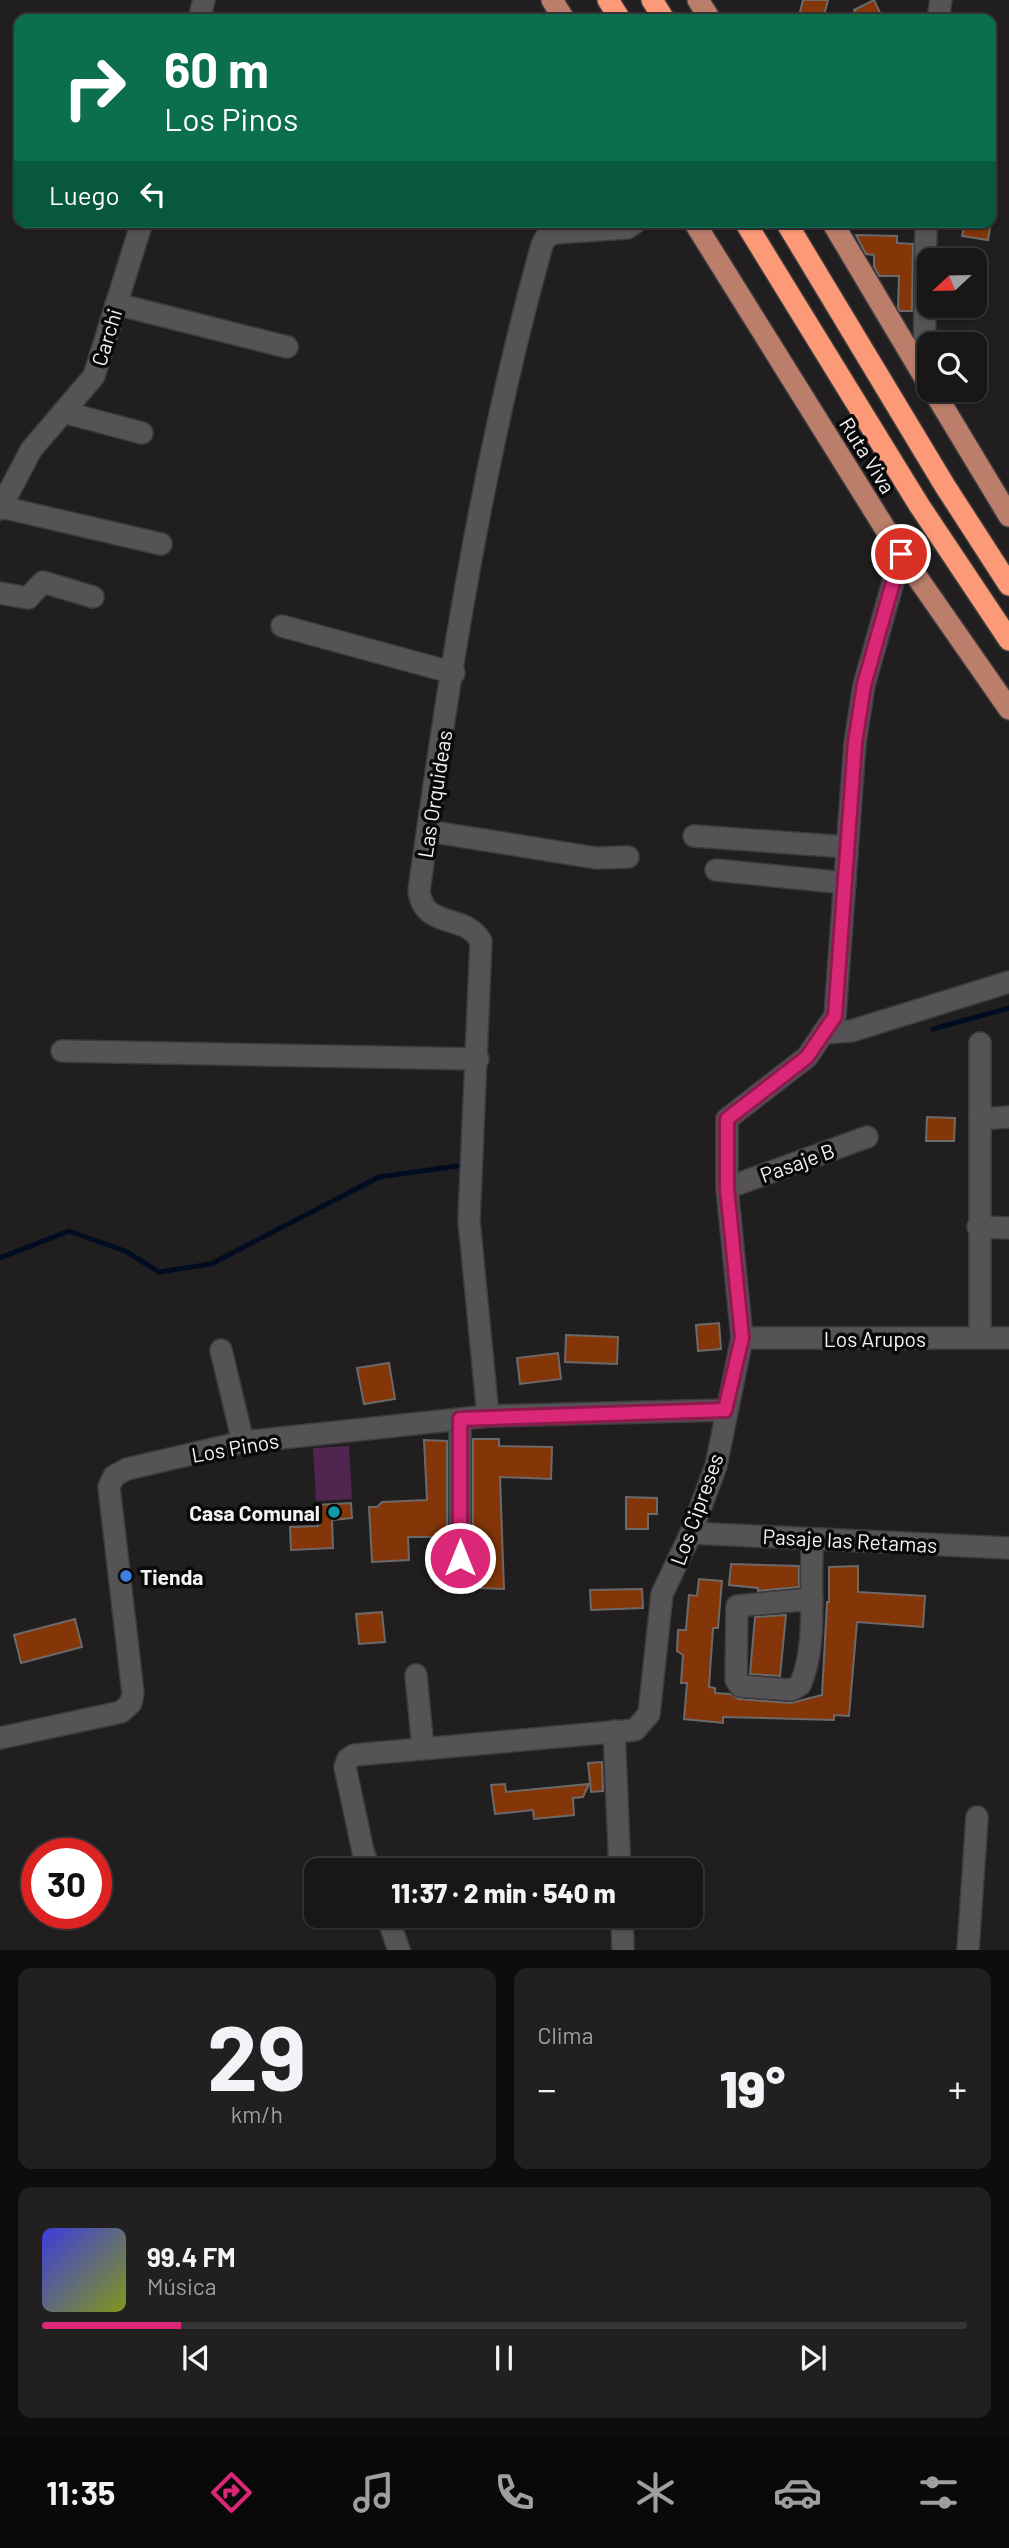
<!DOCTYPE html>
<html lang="es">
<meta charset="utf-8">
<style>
:root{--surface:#191618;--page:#221f21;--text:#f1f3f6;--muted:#9f9fa2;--line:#373537;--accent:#db2777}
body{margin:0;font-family:Barlow,sans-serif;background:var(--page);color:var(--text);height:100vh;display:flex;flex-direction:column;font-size:26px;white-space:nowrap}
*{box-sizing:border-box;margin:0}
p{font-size:23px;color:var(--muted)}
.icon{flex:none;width:38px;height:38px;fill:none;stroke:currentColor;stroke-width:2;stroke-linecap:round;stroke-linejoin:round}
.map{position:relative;height:1950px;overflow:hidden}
.details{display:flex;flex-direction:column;gap:18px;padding:18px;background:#0e0c0d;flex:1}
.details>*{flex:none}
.hud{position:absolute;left:14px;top:14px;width:982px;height:214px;border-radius:14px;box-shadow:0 2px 5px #0004,0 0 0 2px var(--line);background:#0b6e4f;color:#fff;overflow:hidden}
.needle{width:46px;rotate:248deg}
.fabs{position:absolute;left:917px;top:248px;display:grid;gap:14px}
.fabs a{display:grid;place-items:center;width:70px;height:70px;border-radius:14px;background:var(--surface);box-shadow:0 2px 5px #0004,0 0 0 2px var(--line);font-size:35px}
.speed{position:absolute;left:21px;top:1838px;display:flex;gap:14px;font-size:35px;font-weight:700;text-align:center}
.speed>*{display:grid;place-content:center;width:91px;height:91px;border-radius:50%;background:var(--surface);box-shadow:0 2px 5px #0004,0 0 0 2px var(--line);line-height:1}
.speed .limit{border:10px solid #d22;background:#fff;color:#111}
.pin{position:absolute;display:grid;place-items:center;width:60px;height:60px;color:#fff;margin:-30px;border:4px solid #fff;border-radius:50%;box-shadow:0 2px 7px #0007}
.me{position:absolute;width:77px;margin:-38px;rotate:0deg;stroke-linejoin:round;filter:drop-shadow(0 0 5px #0008)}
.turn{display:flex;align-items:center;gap:24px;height:147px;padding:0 35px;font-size:32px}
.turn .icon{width:91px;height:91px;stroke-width:2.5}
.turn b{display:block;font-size:49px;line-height:60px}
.then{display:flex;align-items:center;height:66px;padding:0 35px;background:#0003;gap:14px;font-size:26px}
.big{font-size:52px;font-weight:800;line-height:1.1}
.details .tile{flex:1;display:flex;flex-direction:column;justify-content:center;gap:10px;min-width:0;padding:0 24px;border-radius:14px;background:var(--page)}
.details .dial{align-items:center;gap:0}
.dial b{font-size:91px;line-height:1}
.song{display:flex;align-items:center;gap:21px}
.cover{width:84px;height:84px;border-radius:10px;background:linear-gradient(135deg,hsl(240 70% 55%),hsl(70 70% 35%))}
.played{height:7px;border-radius:4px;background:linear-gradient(90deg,var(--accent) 15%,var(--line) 15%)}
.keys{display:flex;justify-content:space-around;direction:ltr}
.heat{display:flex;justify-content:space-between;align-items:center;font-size:38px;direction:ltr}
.details .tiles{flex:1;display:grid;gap:18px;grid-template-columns:1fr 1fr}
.tile:last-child{grid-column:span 2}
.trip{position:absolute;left:304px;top:1858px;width:399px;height:70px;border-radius:14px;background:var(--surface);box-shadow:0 2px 5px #0004,0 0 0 2px var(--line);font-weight:800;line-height:70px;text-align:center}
.tab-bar{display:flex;height:112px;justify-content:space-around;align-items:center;background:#0a090a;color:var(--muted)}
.tab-bar .icon{width:49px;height:49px}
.tab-bar .active{color:var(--accent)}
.tab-bar b{font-size:32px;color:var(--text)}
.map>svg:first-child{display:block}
.green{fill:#50254f}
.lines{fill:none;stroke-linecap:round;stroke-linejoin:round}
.stream{stroke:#000d20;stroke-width:5}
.building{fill:#843609;stroke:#6d6968;stroke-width:2}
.minor-casing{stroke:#3d3b3d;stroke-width:24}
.major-casing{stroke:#3d3b3d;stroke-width:24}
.highway-casing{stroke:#3d3b3d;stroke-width:24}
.minor{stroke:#565356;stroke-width:21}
.major{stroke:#ba7e6a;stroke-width:21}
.highway{stroke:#fc9a78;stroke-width:21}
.route-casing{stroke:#8e194d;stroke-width:18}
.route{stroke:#db2777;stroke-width:12}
.culture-dot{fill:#0f9aa8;stroke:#0a0909;stroke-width:2.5}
.shop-dot{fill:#3f7fe0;stroke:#0a0909;stroke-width:2.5}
.labels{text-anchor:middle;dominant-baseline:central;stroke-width:7;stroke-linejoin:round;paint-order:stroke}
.street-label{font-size:21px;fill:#f4f2f4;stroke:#0a0909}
.poi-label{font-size:21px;font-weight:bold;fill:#f4f2f4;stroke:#0a0909;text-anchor:end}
</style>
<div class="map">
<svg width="1009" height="1950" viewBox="0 0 1009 1950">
<rect width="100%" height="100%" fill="#211e20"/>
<!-- green -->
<path class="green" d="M349,1446l3,53 -36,2 -3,-53z"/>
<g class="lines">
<!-- stream -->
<g class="stream">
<path d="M933,1029l76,-21"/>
<path d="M0,1258l69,-27 56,20 34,21 52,-8 168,-87 79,-11"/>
</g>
</g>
<!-- building -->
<g class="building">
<path d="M803,0h25l-5,19 -24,-3z"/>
<path d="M874,0l9,19h-24l-5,-9z"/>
<path d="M965,222h26l-3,18 -26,-4z"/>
<path d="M856,235l41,1v7l16,1 -1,67h-12l-2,-3 1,-32h-20l-5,-10v-11l-8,-1z"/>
<path d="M927,1117l28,1 -1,23h-28z"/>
<path d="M719,1323l2,26 -23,2 -2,-26z"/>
<path d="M566,1335l52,2 -1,27 -52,-2z"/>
<path d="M558,1353l3,26 -41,5 -3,-26z"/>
<path d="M389,1363l6,36 -31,5 -7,-36z"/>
<path d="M473,1439h26v7l53,1 -1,32 -51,-2 4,112 -23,-1v-6h-14v-13l6,-11z"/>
<path d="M424,1440l23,1v96h-39l1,23 -37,2 -3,-55h8l5,-5 45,-2z"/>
<path d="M626,1497l31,1v16h-9v15h-22z"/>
<path d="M351,1503l1,15 -20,2 1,28 -42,2 -1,-23 28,-1 -2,-21z"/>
<path d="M731,1564l68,2v21l-41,4v-3l-29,-3z"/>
<path d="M858,1566v26l67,4 -2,31 -66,-5 -8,94 -15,-1v5l-111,-3v6l-39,-4 3,-36h-6l2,-28 -6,-4 1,-21h8l3,-35 8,1 2,-17 23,2 -4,47h-5l-4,59 6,1v5l15,1 9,5 52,4 31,-8 5,-93h2v-35z"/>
<path d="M642,1589l1,19 -52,2 -1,-20z"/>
<path d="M382,1612l3,30 -26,2 -3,-30z"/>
<path d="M786,1615l-6,61 -30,-2 5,-57z"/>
<path d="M75,1619l7,28 -61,16 -7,-28z"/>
<path d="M602,1762l1,29 -12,1 -3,-29z"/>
<path d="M505,1784l1,8 83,-8 -6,13 -10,1 1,17 -40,4 -1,-9 -38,4 -4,-29z"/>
</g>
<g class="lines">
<defs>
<g id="minor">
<path d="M199,19l5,-19"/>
<path d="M938,19l3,-19"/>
<path d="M116,304l171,43"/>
<path d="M924,376l2,-154"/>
<path d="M63,412l79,21"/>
<path d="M1,507l160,37"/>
<path d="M0,509l31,-59 63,-74 48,-154"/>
<path d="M0,593l28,5 15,-16 50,15"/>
<path d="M282,626l172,47"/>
<path d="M428,831l168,27 32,-1"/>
<path d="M694,836l153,11"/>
<path d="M716,870l129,13"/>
<path d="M823,1033l28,-2 158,-49"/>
<path d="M980,1043v295"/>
<path d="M62,1051l416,8"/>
<path d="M980,1119l29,-2"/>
<path d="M727,1188l140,-51"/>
<path d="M978,1227l31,1"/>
<path d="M742,1338h267"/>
<path d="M221,1350l22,92"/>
<path d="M488,1416l-19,-196 12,-279c-17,-29 -57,-11 -62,-50 30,-216 64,-435 123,-646l4,-8 9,-4 72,-5 9,-6"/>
<path d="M691,1533l318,15"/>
<path d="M460,1558v-139"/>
<path d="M812,1599l-75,7 -1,74 4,6 51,4 9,-5c19,-41 8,-102 13,-146"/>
<path d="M416,1675l7,73"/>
<path d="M614,1731l6,140"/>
<path d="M0,1738l121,-26 10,-9 2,-10 -24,-206 5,-11 13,-7 116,-27 245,-26 237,-6"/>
<path d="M370,1871l-7,-20 -18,-84 3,-8 6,-4 281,-25 14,-16 13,-120 29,-61 25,-67 26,-128 -15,-150v-69l80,-62 28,-41 20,-273 9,-58 37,-131"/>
<path d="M387,1916l12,34"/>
<path d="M622,1916l1,34"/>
<path d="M968,1950l9,-133"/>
</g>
<g id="major">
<path d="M552,0l12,19"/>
<path d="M698,0l12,19"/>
<path d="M694,222l207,332 108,155"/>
<path d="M832,222l97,163"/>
<path d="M933,390l76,126"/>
</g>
<g id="highway">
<path d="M608,0l12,19"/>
<path d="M652,0l12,19"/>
<path d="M745,222l174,283 90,135"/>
<path d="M786,222l159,264 64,99"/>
</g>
</defs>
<!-- minor casing -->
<use href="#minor" class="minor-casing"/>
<!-- major casing -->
<use href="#major" class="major-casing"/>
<!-- highway casing -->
<use href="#highway" class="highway-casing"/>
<!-- minor -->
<use href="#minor" class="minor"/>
<!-- major -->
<use href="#major" class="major"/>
<!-- highway -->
<use href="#highway" class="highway"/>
</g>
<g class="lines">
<defs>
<path id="route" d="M460,1558v-139l265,-9 17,-72 -15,-150v-69l80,-62 28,-41 20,-273 9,-58 37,-131"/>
</defs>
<!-- route casing -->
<use href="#route" class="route-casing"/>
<!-- route -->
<use href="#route" class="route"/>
</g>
<!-- markers -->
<circle class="culture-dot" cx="334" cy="1512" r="7"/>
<circle class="shop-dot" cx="126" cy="1576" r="7"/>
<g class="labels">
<!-- street labels -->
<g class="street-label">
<text transform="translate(106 337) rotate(-73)">Carchi</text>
<text transform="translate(868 455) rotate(58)">Ruta Viva</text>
<text transform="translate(434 794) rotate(-81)">Las Orquideas</text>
<text transform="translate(797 1162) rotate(-20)">Pasaje B</text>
<text x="875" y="1338">Los Arupos</text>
<text transform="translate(235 1447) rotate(-10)">Los Pinos</text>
<text transform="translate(696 1509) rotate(-70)">Los Cipreses</text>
<text transform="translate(850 1540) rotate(3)">Pasaje las Retamas</text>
</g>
<!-- poi labels -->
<g class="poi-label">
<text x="320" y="1512">Casa Comunal</text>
<text x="140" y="1576" text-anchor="start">Tienda</text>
</g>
</g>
</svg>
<div class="fabs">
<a><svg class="needle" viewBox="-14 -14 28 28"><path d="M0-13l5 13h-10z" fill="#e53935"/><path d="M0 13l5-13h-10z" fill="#9f9fa2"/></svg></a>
<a><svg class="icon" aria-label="search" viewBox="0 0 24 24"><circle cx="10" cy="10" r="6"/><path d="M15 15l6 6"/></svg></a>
</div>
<div class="speed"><div class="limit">30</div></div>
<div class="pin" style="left:901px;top:554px;background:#d93025"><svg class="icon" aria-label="arrive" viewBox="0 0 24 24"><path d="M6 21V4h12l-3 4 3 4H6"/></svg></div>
<svg class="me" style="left:460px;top:1558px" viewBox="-20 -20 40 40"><circle r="17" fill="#db2777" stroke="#fff" stroke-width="3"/><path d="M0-11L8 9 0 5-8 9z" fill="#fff"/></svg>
<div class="trip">11:37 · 2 min · 540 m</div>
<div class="hud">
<div class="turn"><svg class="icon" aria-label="right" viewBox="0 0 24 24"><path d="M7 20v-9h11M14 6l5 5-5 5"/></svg><div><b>60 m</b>Los Pinos</div></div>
<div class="then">Luego<svg class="icon" aria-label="left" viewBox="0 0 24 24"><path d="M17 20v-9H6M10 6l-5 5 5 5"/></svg></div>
</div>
</div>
<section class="details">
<div class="tiles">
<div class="tile dial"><b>29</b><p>km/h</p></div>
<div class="tile"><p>Clima</p>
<div class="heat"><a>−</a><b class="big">19°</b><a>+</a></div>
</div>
<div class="tile">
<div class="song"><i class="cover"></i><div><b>99.4 FM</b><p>Música</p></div></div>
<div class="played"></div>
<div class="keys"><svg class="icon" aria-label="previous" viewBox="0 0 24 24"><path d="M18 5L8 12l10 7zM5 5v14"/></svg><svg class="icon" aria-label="pause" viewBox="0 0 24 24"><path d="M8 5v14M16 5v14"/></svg><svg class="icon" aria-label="next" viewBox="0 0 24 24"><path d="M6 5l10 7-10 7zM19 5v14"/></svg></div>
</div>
</div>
</section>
<nav class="tab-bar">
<b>11:35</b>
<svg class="icon active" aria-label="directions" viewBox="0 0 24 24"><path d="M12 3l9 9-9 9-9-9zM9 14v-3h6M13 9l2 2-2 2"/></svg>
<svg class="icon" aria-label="music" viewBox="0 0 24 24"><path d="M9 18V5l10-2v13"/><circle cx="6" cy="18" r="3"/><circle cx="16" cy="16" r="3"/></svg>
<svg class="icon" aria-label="phone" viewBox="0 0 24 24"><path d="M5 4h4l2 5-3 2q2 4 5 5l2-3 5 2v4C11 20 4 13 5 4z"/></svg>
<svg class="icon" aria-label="climate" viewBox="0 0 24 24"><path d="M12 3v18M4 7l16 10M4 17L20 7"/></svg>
<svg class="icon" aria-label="car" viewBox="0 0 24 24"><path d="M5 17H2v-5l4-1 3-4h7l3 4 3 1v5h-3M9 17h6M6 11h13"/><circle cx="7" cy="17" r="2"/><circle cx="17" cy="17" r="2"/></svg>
<svg class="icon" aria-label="filters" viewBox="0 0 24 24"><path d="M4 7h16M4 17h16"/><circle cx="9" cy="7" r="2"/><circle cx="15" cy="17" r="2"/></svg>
</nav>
